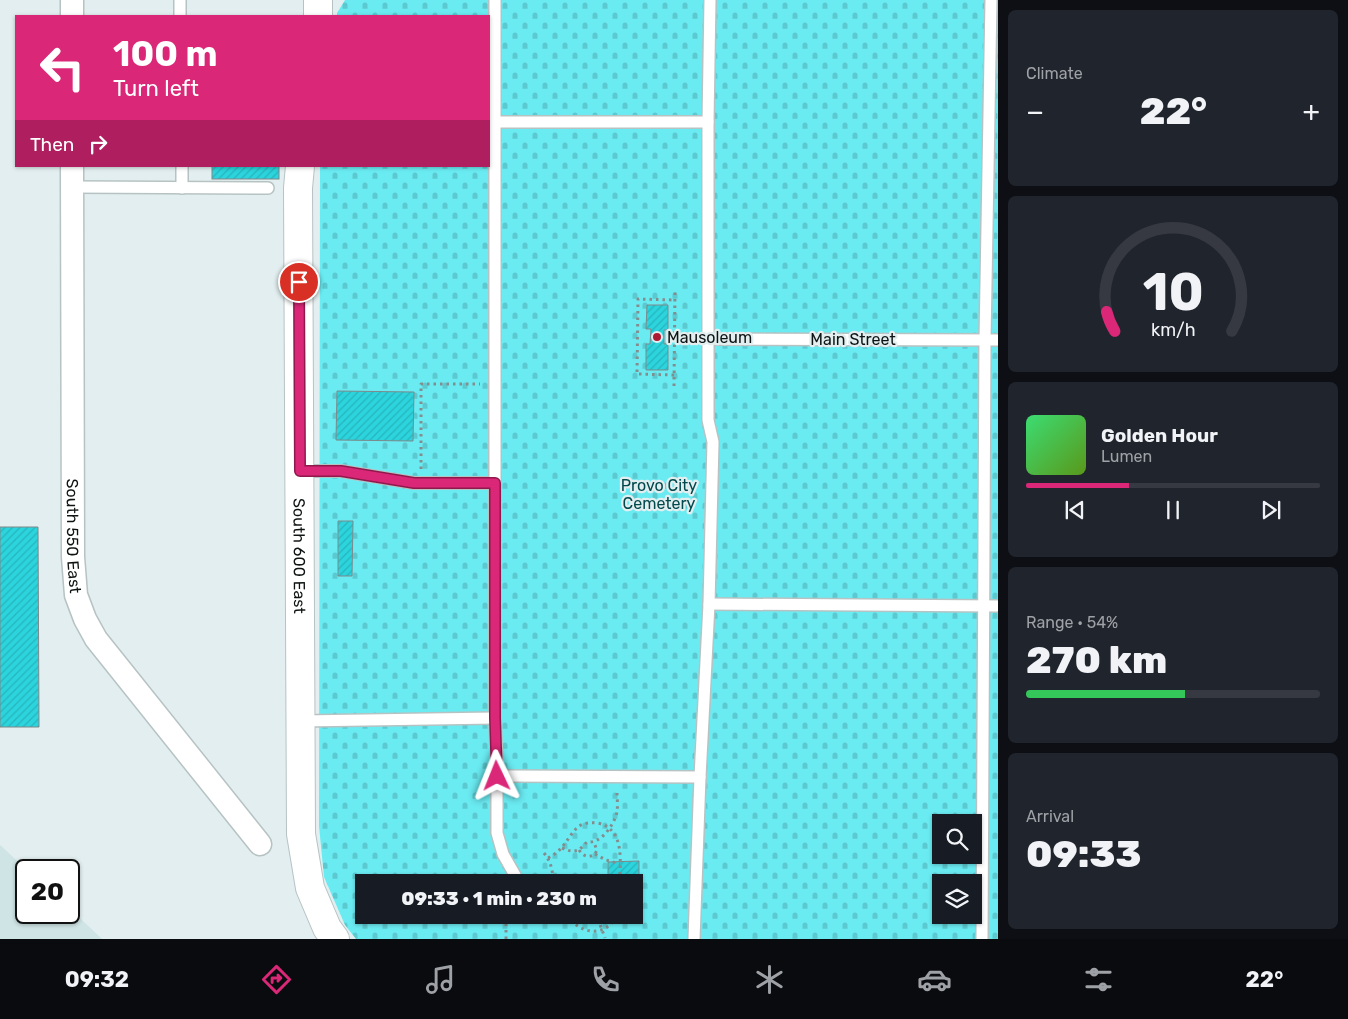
<!DOCTYPE html>
<meta charset="utf-8">
<style>
:root{--surface:#171b24;--page:#20242c;--text:#f1f3f6;--muted:#9ea1a6;--line:#363941;--accent:#db2777}
body{margin:0;font-family:Rubik,sans-serif;background:var(--page);color:var(--text);height:100vh;display:flex;flex-direction:column;font-size:19px;white-space:nowrap}
*{box-sizing:border-box;margin:0}
p{font-size:16px;color:var(--muted)}
.icon{flex:none;width:28px;height:28px;fill:none;stroke:currentColor;stroke-width:2;stroke-linecap:round;stroke-linejoin:round}
.map{position:relative;flex:1;overflow:hidden}
.sheet{display:flex;flex-direction:column;gap:10px;padding:10px;background:#0d0f14;width:350px}
.sheet>*{flex:none}
.top-card{position:absolute;left:15px;top:15px;width:475px;height:152px;border-radius:0px;box-shadow:0 1px 4px #0004;background:#db2777;color:#fff;overflow:hidden}
.fabs{position:absolute;left:932px;top:814px;display:grid;gap:10px}
.fabs a{display:grid;place-items:center;width:50px;height:50px;border-radius:0px;background:var(--surface);box-shadow:0 1px 4px #0004;font-size:25px}
.speed{position:absolute;left:15px;top:859px;display:flex;gap:10px;font-size:25px;font-weight:700;text-align:center}
.speed>*{display:grid;place-content:center;width:65px;height:65px;border-radius:50%;background:var(--surface);box-shadow:0 1px 4px #0004;line-height:1}
.speed .limit{border:2px solid #111;border-radius:8px;background:#fff;color:#111}
.pin{position:absolute;display:grid;place-items:center;width:42px;height:42px;color:#fff;margin:-21px;border:2px solid #fff;border-radius:50%;box-shadow:0 1px 5px #0007}
.me{position:absolute;width:55px;margin:-28px;rotate:358deg;stroke-linejoin:round;filter:drop-shadow(0 0 4px #0008)}
.turn{display:flex;align-items:center;gap:18px;height:105px;padding:0 15px;font-size:22px}
.turn .icon{width:65px;height:65px;stroke-width:2.5}
.turn b{display:block;font-size:35px;line-height:42px}
.then{display:flex;align-items:center;height:48px;padding:0 15px;background:#0003;gap:10px;font-size:19px}
.big{font-size:38px;font-weight:800;line-height:1.1}
.sheet .tile{flex:1;display:flex;flex-direction:column;justify-content:center;gap:8px;min-width:0;padding:0 18px;border-radius:8px;background:var(--page)}
.sheet .dial{align-items:center;gap:0}
.dial svg{height:130px;overflow:visible;fill:none;stroke:var(--line);stroke-width:7;stroke-linecap:round;text-anchor:middle}
.dial text{fill:var(--text);stroke:none}
.song{display:flex;align-items:center;gap:15px}
.cover{width:60px;height:60px;border-radius:8px;background:linear-gradient(135deg,hsl(140 70% 55%),hsl(90 70% 35%))}
.played{height:5px;border-radius:2px;background:linear-gradient(90deg,var(--accent) 35%,var(--line) 35%)}
.keys{display:flex;justify-content:space-around;direction:ltr}
.heat{display:flex;justify-content:space-between;align-items:center;font-size:28px;direction:ltr}
.charge{height:8px;border-radius:4px;background:linear-gradient(90deg,#34c759 54%,var(--line) 0)}
.trip{position:absolute;left:355px;top:874px;width:288px;height:50px;border-radius:0px;background:var(--surface);box-shadow:0 1px 4px #0004;font-weight:800;line-height:50px;text-align:center}
.tab-bar{display:flex;height:80px;justify-content:space-around;align-items:center;background:#090b0e;color:var(--muted)}
.tab-bar .icon{width:35px;height:35px}
.tab-bar .current{color:var(--accent)}
.tab-bar b{font-size:22px;color:var(--text)}
main{display:flex;flex:1;min-height:0}
.map>svg:first-child{display:block}
.built{fill:#cfe4e5}
.cemetery{fill:url(#cemetery-stones);fill-rule:evenodd}
.building{fill:url(#building-hatch);stroke:#7e898a}
.lines{fill:none;stroke-linecap:round;stroke-linejoin:round}
.service-casing{stroke:#b7c3c3;stroke-width:14}
.minor-casing{stroke:#b7c3c3;stroke-width:25}
.tertiary-casing{stroke:#b7c3c3;stroke-width:30}
.path{stroke:#848d8d;stroke-width:3;stroke-dasharray:2.5 4;stroke-linecap:butt}
.service{stroke:#fff;stroke-width:11}
.minor{stroke:#fff;stroke-width:22}
.tertiary{stroke:#fff;stroke-width:28}
.route-casing{stroke:#8e194d;stroke-width:12}
.route{stroke:#db2777;stroke-width:9}
.poi-dot{fill:#ae1a31;stroke:#e2eeef;stroke-width:2}
.labels{text-anchor:middle;dominant-baseline:central;stroke-width:4.5;stroke-linejoin:round;paint-order:stroke}
.poi-label{font-size:16px;fill:#0f1313;stroke:#e2eeef;text-anchor:start}
.street-label{font-size:16px;fill:#0f1313;stroke:#e2eeef}
.park-label{font-size:16px;fill:#00494c;stroke:#e2eeef}
</style>
<main>
<div class="map">
<svg width="998" height="939" viewBox="0 0 998 939">
<defs>
<pattern id="cemetery-stones" width="16" height="16" patternUnits="userSpaceOnUse" patternTransform="scale(1.25)"><rect width="16" height="16" fill="#6aebf2"/><path d="M2 7V4a2 2 0 0 1 4 0v3zM10 15v-3a2 2 0 0 1 4 0v3z" fill="#5bc9cf"/></pattern>
<pattern id="building-hatch" width="6" height="6" patternUnits="userSpaceOnUse" patternTransform="scale(1.25)"><rect width="6" height="6" fill="#2cd4dd"/><path d="M-1 1l2-2M0 6l6-6M5 7l2-2" fill="none" stroke="#26b5bd"/></pattern>
</defs>
<rect width="100%" height="100%" fill="#e2eeef"/>
<!-- built -->
<path class="built" d="M0,845l27,25 -1,42h43v-4l33,31h-102z"/>
<!-- cemetery -->
<path class="cemetery" d="M345,0h653v939h-642l-11,-14 -21,-48 -5,-51 1,-660h169v-150h-152v-3zM941,822h33v33h-33zM364,882h270v33h-270zM941,882h33v33h-33z"/>
<!-- building -->
<g class="building">
<rect x="212" y="166" width="67" height="13"/>
<path d="M647,305h21v25h-4v14h4v26h-22v-26h4l1,-15h-5z"/>
<path d="M337,391l77,1 -1,49 -77,-1z"/>
<path d="M338,521h15l-1,55h-14z"/>
<path d="M0,527h38l1,200h-39z"/>
<path d="M639,861v32h-5v-11h-26v-20z"/>
</g>
<g class="lines">
<defs>
<g id="service">
<path d="M180,0v16"/>
<path d="M495,0v718l2,58v57l6,21 13,23"/>
<path d="M495,122h213"/>
<path d="M182,166v22"/>
<path d="M72,187l196,1"/>
<path d="M708,339l290,1"/>
<path d="M300,471h41l73,12h81"/>
<path d="M709,604l289,2"/>
<path d="M301,721l194,-3"/>
<path d="M497,776l203,1"/>
<path d="M694,939l6,-162 9,-173 4,-162 -5,-22v-298l2,-122"/>
<path d="M982,939l3,-599 6,-340"/>
</g>
<g id="minor">
<path d="M72,0v16"/>
<path id="s1" d="M72,166l1,391 3,38 9,24 11,20 164,205"/>
</g>
<g id="tertiary">
<path d="M318,0v16"/>
<path id="s2" d="M300,166l-2,22 3,646 9,54 17,40 8,11"/>
</g>
</defs>
<!-- service casing -->
<use href="#service" class="service-casing"/>
<!-- minor casing -->
<use href="#minor" class="minor-casing"/>
<!-- tertiary casing -->
<use href="#tertiary" class="tertiary-casing"/>
<!-- path -->
<g class="path">
<path d="M674,338h19"/>
<path d="M674,375l-37,-1 1,-75 36,1"/>
<path d="M674,386l1,-97"/>
<path d="M421,469v-85h59"/>
<path d="M562,848c7,3 10,4 17,2l8,-8c14,2 27,-17 30,-30 1,-6 0,-14 0,-20"/>
<path d="M579,850c5,7 10,8 16,4l2,-4 -3,-7"/>
<path d="M544,853c7,9 9,18 9,29"/>
<path d="M595,854l11,6 14,4"/>
<path d="M548,858c6,-3 11,-7 15,-12 5,-6 9,-14 15,-19 5,-4 12,-5 19,-4 28,5 23,38 23,59"/>
<path d="M567,915c13,20 39,23 50,0"/>
<path d="M588,915l5,4h5l5,-4"/>
<path d="M598,919l7,19"/>
<path d="M506,939v-24"/>
</g>
<!-- service -->
<use href="#service" class="service"/>
<!-- minor -->
<use href="#minor" class="minor"/>
<!-- tertiary -->
<use href="#tertiary" class="tertiary"/>
</g>
<g class="lines">
<defs>
<path id="route" d="M299,282l1,189h41l73,12h81v235l2,58"/>
</defs>
<!-- route casing -->
<use href="#route" class="route-casing"/>
<!-- route -->
<use href="#route" class="route"/>
</g>
<!-- markers -->
<circle class="poi-dot" cx="657" cy="337" r="5"/>
<g class="labels">
<!-- poi labels -->
<g class="poi-label">
<text x="667" y="337">Mausoleum</text>
</g>
<!-- street labels -->
<g class="street-label">
<text x="853" y="339">Main Street</text>
<text stroke="none"><textPath href="#s1" startOffset="370">South 550 East</textPath></text>
<text stroke="none"><textPath href="#s2" startOffset="390">South 600 East</textPath></text>
</g>
<!-- park labels -->
<g class="park-label">
<text x="659" y="485">Provo City<tspan x="659" dy="18">Cemetery</tspan></text>
</g>
</g>
</svg>
<div class="fabs">
<a><svg class="icon" aria-label="search" viewBox="0 0 24 24"><circle cx="10" cy="10" r="6"/><path d="M15 15l6 6"/></svg></a>
<a><svg class="icon" aria-label="layers" viewBox="0 0 24 24"><path d="M12 4l9 5-9 5-9-5zM3 14l9 5 9-5"/></svg></a>
</div>
<div class="speed"><div class="limit">20</div></div>
<div class="pin" style="left:299px;top:282px;background:#d93025"><svg class="icon" aria-label="arrive" viewBox="0 0 24 24"><path d="M6 21V4h12l-3 4 3 4H6"/></svg></div>
<svg class="me" style="left:497px;top:776px" viewBox="-20 -20 40 40"><path d="M0-17L14 15 0 8-14 15z" fill="#db2777" stroke="#fff" stroke-width="4"/></svg>
<div class="trip">09:33 · 1 min · 230 m</div>
<div class="top-card">
<div class="turn"><svg class="icon" aria-label="left" viewBox="0 0 24 24"><path d="M17 20v-9H6M10 6l-5 5 5 5"/></svg><div><b>100 m</b>Turn left</div></div>
<div class="then">Then<svg class="icon" aria-label="right" viewBox="0 0 24 24"><path d="M7 20v-9h11M14 6l5 5-5 5"/></svg></div>
</div>
</div>
<section class="sheet">
<div class="tile"><p>Climate</p>
<div class="heat"><a>−</a><b class="big">22°</b><a>+</a></div>
</div>
<div class="tile dial"><svg viewBox="0 0 100 80">
<path d="M14 69A42 42 0 1 1 86 69"/>
<path d="M14 69A42 42 0 0 1 9 57" stroke="#db2777"/>
<text x="50" y="56" font-size="32" font-weight="700">10</text>
<text x="50" y="72" font-size="11">km/h</text>
</svg></div>
<div class="tile">
<div class="song"><i class="cover"></i><div><b>Golden Hour</b><p>Lumen</p></div></div>
<div class="played"></div>
<div class="keys"><svg class="icon" aria-label="previous" viewBox="0 0 24 24"><path d="M18 5L8 12l10 7zM5 5v14"/></svg><svg class="icon" aria-label="pause" viewBox="0 0 24 24"><path d="M8 5v14M16 5v14"/></svg><svg class="icon" aria-label="next" viewBox="0 0 24 24"><path d="M6 5l10 7-10 7zM19 5v14"/></svg></div>
</div>
<div class="tile"><p>Range · 54%</p><b class="big">270 km</b><div class="charge"></div></div>
<div class="tile"><p>Arrival</p><b class="big">09:33</b></div>
</section>
</main>
<nav class="tab-bar">
<b>09:32</b>
<svg class="icon current" aria-label="directions" viewBox="0 0 24 24"><path d="M12 3l9 9-9 9-9-9zM9 14v-3h6M13 9l2 2-2 2"/></svg>
<svg class="icon" aria-label="music" viewBox="0 0 24 24"><path d="M9 18V5l10-2v13"/><circle cx="6" cy="18" r="3"/><circle cx="16" cy="16" r="3"/></svg>
<svg class="icon" aria-label="phone" viewBox="0 0 24 24"><path d="M5 4h4l2 5-3 2q2 4 5 5l2-3 5 2v4C11 20 4 13 5 4z"/></svg>
<svg class="icon" aria-label="climate" viewBox="0 0 24 24"><path d="M12 3v18M4 7l16 10M4 17L20 7"/></svg>
<svg class="icon" aria-label="car" viewBox="0 0 24 24"><path d="M5 17H2v-5l4-1 3-4h7l3 4 3 1v5h-3M9 17h6M6 11h13"/><circle cx="7" cy="17" r="2"/><circle cx="17" cy="17" r="2"/></svg>
<svg class="icon" aria-label="filters" viewBox="0 0 24 24"><path d="M4 7h16M4 17h16"/><circle cx="9" cy="7" r="2"/><circle cx="15" cy="17" r="2"/></svg>
<b>22°</b>
</nav>
